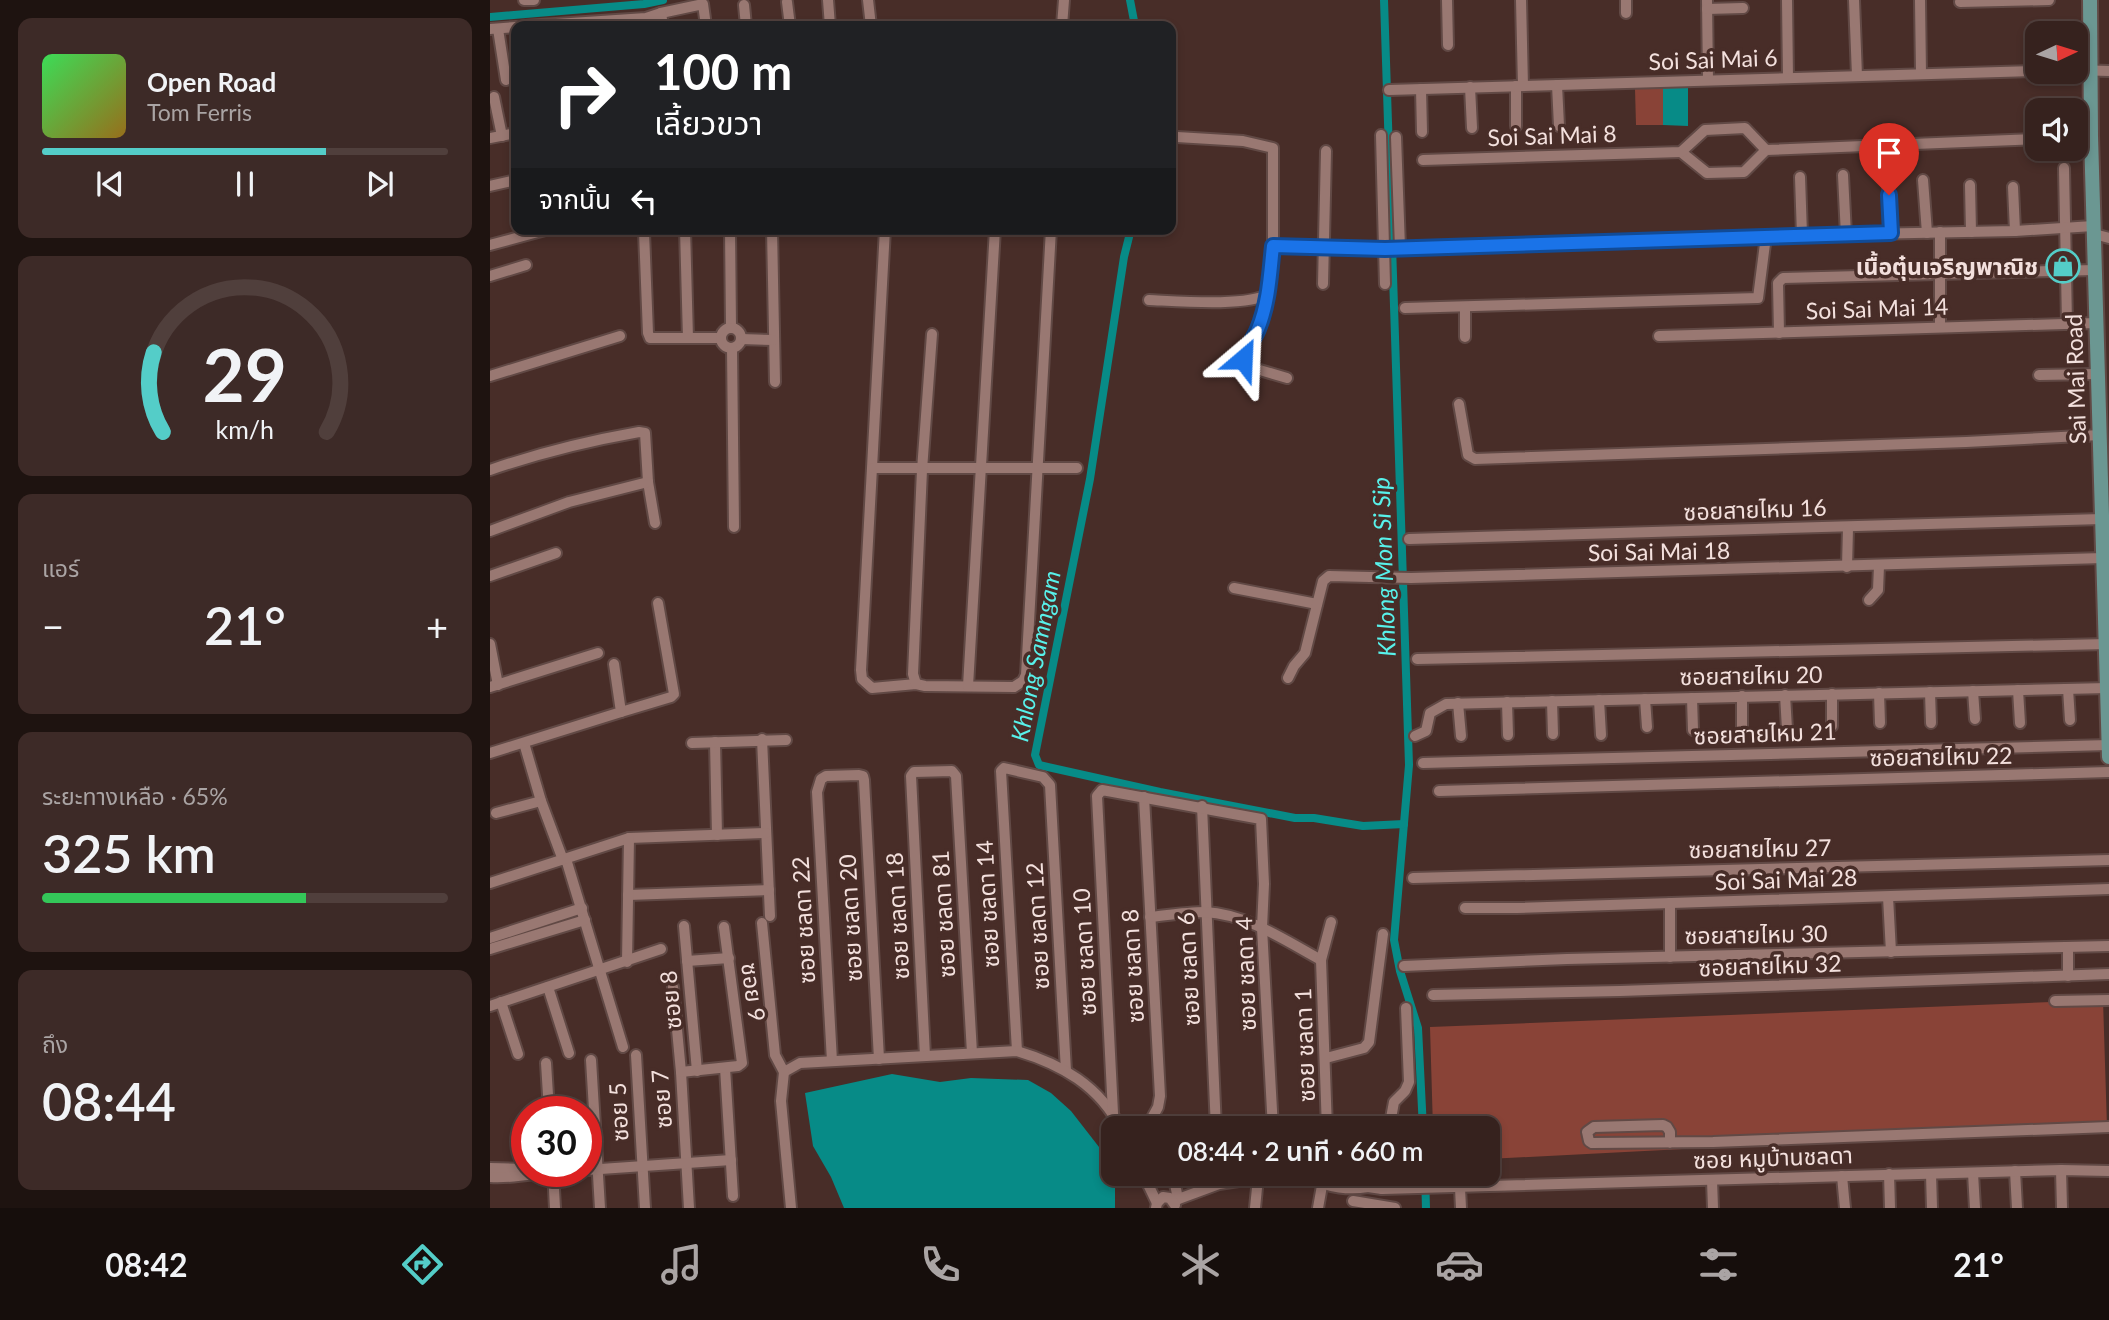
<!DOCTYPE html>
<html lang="th">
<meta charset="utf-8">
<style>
:root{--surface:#36221e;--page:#3d2a27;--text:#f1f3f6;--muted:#aaa4a4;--line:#503f3c;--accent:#54cdc8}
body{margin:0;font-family:Lato,"Noto Sans Thai",sans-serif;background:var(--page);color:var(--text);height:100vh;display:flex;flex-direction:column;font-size:26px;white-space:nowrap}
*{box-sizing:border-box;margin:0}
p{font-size:23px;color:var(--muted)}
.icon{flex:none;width:38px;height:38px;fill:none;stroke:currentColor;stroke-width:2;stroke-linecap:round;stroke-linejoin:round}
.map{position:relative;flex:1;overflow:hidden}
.details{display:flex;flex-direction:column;gap:18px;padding:18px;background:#1e1310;width:490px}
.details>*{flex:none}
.top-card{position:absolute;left:21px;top:21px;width:665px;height:214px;border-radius:14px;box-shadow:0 4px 10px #0003,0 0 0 2px var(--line);background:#202124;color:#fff;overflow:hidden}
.needle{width:46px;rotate:86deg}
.fabs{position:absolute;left:1535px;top:21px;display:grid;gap:14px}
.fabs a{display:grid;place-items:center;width:63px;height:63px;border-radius:14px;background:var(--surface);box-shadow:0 4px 10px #0003,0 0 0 2px var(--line);font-size:35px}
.speed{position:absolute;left:21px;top:1096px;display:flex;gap:14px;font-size:35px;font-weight:700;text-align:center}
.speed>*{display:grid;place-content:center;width:91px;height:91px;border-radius:50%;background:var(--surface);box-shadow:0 4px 10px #0003,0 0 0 2px var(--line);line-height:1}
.speed .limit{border:10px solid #d22;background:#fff;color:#111}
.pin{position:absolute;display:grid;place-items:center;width:60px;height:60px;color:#fff;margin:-72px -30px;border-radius:50% 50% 50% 0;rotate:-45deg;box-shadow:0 0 7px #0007}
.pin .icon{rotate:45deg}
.me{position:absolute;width:77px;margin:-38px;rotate:26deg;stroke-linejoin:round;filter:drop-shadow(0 0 5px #0008)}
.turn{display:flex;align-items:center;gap:24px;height:147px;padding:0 28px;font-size:32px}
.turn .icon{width:91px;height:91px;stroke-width:2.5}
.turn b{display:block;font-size:49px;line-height:60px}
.then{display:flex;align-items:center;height:66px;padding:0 28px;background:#0003;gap:14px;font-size:26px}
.big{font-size:52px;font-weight:600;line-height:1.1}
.details .widget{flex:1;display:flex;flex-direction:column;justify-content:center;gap:10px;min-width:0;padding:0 24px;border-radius:14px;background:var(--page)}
.details .dial{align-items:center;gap:0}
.dial svg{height:182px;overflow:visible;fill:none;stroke:var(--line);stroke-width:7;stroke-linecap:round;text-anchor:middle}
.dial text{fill:var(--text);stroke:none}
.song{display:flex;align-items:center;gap:21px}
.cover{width:84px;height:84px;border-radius:10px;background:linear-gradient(135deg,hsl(130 70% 55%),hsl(40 70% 35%))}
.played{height:7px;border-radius:4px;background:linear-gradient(90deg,var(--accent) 70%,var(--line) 70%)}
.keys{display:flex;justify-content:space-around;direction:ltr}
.heat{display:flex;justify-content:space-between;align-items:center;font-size:38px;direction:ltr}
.charge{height:10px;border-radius:5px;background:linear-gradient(90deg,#34c759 65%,var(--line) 0)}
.trip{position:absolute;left:611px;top:1116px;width:399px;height:70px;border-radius:14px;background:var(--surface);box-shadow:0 4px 10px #0003,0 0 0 2px var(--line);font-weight:600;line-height:70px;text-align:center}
.menu{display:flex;height:112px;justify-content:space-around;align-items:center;background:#160e0c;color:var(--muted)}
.menu .icon{width:49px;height:49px}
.menu .on{color:var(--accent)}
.menu b{font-size:32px;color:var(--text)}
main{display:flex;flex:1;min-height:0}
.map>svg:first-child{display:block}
.green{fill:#894337}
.water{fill:#078b87}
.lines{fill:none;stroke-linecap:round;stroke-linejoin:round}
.canal{stroke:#078b87;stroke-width:8}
.minor-casing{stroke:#614945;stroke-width:14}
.major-casing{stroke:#614945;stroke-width:18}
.minor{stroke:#997872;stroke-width:10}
.major{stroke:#6b9792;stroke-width:14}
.route-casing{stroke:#114b97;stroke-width:18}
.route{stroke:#1a73e8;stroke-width:12}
.labels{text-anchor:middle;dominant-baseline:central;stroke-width:7;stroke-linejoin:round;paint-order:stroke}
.street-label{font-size:23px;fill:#f3e0dd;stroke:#482d28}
.poi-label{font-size:23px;font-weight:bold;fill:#f3e0dd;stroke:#482d28;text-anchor:end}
.water-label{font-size:24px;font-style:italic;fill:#58f1ea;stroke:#482d28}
</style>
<main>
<section class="details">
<div class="widget">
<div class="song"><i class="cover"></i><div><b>Open Road</b><p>Tom Ferris</p></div></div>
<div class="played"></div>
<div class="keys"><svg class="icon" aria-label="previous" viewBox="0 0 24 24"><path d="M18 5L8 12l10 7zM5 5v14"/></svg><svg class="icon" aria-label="pause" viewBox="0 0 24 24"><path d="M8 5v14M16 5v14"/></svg><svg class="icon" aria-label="next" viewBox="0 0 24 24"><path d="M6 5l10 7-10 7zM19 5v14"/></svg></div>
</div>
<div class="widget dial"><svg viewBox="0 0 100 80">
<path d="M14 69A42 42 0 1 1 86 69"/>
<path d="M14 69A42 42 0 0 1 10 34" stroke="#54cdc8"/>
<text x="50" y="56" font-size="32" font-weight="700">29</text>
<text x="50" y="72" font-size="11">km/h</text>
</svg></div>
<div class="widget"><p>แอร์</p>
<div class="heat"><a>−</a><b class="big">21°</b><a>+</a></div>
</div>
<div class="widget"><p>ระยะทางเหลือ · 65%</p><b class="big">325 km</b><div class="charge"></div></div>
<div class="widget"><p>ถึง</p><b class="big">08:44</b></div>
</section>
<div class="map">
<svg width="1619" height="1208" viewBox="0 0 1619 1208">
<rect width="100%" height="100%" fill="#482d28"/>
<!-- green -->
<g class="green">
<path d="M1173,88v37h-27l-1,-36z"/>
<path d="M1613,1000l4,127 -619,32v-30h-55l-3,-102z"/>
</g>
<!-- water -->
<g class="water">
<path d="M1173,88h25v38l-25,-1z"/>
<path d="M402,1074l48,8 31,-4 57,2 23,13 20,18 28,36 16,35v26h-271l-13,-31 -18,-31 -8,-53z"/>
</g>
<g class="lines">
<!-- canal -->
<g class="canal">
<path d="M640,0l5,26"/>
<path d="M894,0l25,765 -15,175 6,31 18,57 5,101"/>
<path d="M0,17l154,-13 19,-4"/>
<path d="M641,229l-7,28 -34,222 -55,276 4,10 121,27 135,26h19l49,8 41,-2"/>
<path d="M935,1174l1,34"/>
</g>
<defs>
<g id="minor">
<path d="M34,0h10"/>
<path d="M338,0l2,26"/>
<path d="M378,0l3,26"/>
<path d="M957,0l1,45"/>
<path d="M1031,0l2,86"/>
<path d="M1136,0v13"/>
<path d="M1217,0l1,80"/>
<path d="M1297,0l1,78"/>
<path d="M1364,0l3,76"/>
<path d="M1430,0l1,74"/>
<path d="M297,2l3,24"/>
<path d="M1470,2l89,-2"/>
<path d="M254,5l2,21"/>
<path d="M1217,9l36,-1"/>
<path d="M171,13l42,-9 3,22"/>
<path d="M36,26l120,-8 15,-5 2,13"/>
<path d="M572,26l2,-26"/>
<path d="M0,29l26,-2"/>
<path d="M8,29l8,51"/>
<path d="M1586,70l33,1"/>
<path d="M1067,85l2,41"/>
<path d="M1026,86v40"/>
<path d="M980,87l2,41"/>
<path d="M931,89l1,43"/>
<path d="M899,90l648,-19"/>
<path d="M4,97l8,39"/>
<path d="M891,135l4,149"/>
<path d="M906,137l4,111"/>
<path d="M1586,137l15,-1"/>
<path d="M0,138l26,-5"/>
<path d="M1191,152l26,21 37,-1 22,-22 271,-11"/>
<path d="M933,160l258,-8 24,-22 40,-2 21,22"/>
<path d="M1574,168l3,156"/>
<path d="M1353,175l3,60"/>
<path d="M1398,176l2,57"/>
<path d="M1310,177l2,58"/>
<path d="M1433,180l4,53"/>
<path d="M1480,185l1,47"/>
<path d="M0,186l26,-6"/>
<path d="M1523,187l2,44"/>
<path d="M195,229l3,109"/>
<path d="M240,229l1,98"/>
<path d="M282,229l3,153"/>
<path d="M395,229l-24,441 1,9 10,9 44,-4 9,2 89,1 9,-6 3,-6 25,-446"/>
<path d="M154,232l4,101 2,5h71"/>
<path d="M1450,232v94"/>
<path d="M1604,234l15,4"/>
<path d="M0,245l59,-16"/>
<path d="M783,246l123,3 370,-13 249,-5 78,-5"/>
<path d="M0,276l36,-11"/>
<path d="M833,284l3,-133"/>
<path d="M778,294l-10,37 -12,19 -3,9 3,5 7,4 34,10"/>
<path d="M659,300c26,1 99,7 119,-6l5,-48v-98l-30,-7 -66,-4"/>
<path d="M915,308l353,-10 8,-62"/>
<circle cx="241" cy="338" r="10"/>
<path d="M1289,333l-1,-50 5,-5 312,-8"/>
<path d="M1169,336l438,-13"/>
<path d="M975,337v-30"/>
<path d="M251,339l32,1"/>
<path d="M242,348l2,179"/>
<path d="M1549,375l59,-1"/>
<path d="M0,376l130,-40"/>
<path d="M969,404l9,51 7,4 491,-17 134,-7"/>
<path d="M383,468h204"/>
<path d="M0,470c49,-17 98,-29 149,-38l6,1 3,49 7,41"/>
<path d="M0,531l79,-29 79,-20"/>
<path d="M919,539l693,-20"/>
<path d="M1357,567l1,-39"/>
<path d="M0,576l66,-23"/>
<path d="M744,588l83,16"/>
<path d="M1379,600l9,-10 1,-24"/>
<path d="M0,644l8,41"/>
<path d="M927,659l690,-15"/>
<path d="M798,678l6,-12 11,-13 18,-72 6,-5 82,2 693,-20"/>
<path d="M426,684l-3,-10 9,-204 10,-136"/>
<path d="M478,686l27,-457"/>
<path d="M0,687l108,-34"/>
<path d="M1578,689l2,31"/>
<path d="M1528,690l2,33"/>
<path d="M1483,691l2,28"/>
<path d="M1440,692l1,31"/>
<path d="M1389,693l1,30"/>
<path d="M1342,694v32"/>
<path d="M1295,695l2,34"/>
<path d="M1252,696v33"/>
<path d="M1202,698l1,32"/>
<path d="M1155,699l2,28"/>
<path d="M1109,700l2,35"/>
<path d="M1062,701l1,33"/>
<path d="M1017,702l1,33"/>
<path d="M968,703l3,33"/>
<path d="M131,712l50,-15 3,-3 -16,-91"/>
<path d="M925,736l11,-5 4,-18 16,-9 662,-16"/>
<path d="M272,739l8,177"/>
<path d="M225,742l2,93"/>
<path d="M34,743l17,58 22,59"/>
<path d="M202,743l94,-3"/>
<path d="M0,753l131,-41 -7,-48"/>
<path d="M933,763l686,-18"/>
<path d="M949,791l670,-19"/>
<path d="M654,797l16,299 -2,11 -12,22"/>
<path d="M712,806l14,323"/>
<path d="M6,813l45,-12"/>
<path d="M76,859l57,188"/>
<path d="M923,878l696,-18"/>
<path d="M0,883l139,-45 137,-5"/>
<path d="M138,895l141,-5"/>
<path d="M1398,897l3,55"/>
<path d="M1180,903v54"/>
<path d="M975,908h52l592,-19"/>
<path d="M660,917c18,-2 37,-5 55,-5 42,2 81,29 116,48"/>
<path d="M272,923l13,132 9,17"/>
<path d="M194,926l13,145"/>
<path d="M0,938l92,-30"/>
<path d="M1578,947v29"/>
<path d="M0,949l95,-29"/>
<path d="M197,961l42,-3"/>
<path d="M137,962l2,-124"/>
<path d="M914,966l163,-7 542,-13"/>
<path d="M58,987l21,66"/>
<path d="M183,987l8,85 8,136"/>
<path d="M943,995l187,-4 489,-17"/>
<path d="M1565,1001l54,-1"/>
<path d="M11,1002l17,52"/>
<path d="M0,1006l171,-57"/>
<path d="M527,1051l-16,-280 3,-3 39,9 7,8 16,286"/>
<path d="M146,1055l9,153"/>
<path d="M435,1056l-14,-280 3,-4 38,-1 4,5 16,277"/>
<path d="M836,1058l38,-10 5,-6 14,-108"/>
<path d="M101,1060l9,148"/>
<path d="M342,1061l-15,-269 4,-13 5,-3 33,-1 4,1 1,4 15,279"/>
<path d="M56,1063l3,48"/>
<path d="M235,1068l8,128"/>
<path d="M191,1072l57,-6 4,-3 -18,-136"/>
<path d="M294,1072l16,-9 217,-12c44,13 83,35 104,78"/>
<path d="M294,1072l-3,29 10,107"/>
<path d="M623,1113l-16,-317 5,-6 159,29 3,65 -2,44 11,201"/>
<path d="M837,1129l-6,-169 10,-38"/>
<path d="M899,1129l5,-27 11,-11 4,-9 -3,-74"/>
<path d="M1180,1143v-11l-3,-5 -4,-2 -69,2 -7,5 2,9 3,2 121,-1 396,-15"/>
<path d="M0,1168l37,1"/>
<path d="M96,1170l145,-10"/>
<path d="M1571,1170l1,38"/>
<path d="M63,1171l2,37"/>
<path d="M1525,1171l2,37"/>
<path d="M1483,1173l2,35"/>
<path d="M653,1174l14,29"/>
<path d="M683,1174l5,25"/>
<path d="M1399,1174l1,34"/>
<path d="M1441,1174l1,34"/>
<path d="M1352,1176l3,32"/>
<path d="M0,1177c25,2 49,-5 74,-6"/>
<path d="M822,1179c16,9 38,11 56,8"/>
<path d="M1222,1180l1,28"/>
<path d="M970,1188l1,20"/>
<path d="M892,1189l2,-15"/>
<path d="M683,1201l46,-17 39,-6 54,1 11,-3 30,5 15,6 14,2 679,-19 48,1"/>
<path d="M863,1201l42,7"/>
<path d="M666,1208l1,-5 6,-6 7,1 5,7"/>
<path d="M765,1208l3,-30"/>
<path d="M828,1208l5,-28"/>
</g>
<path id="major" d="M1600,0l1,136 18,621"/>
</defs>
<!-- minor casing -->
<use href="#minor" class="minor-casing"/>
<!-- major casing -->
<use href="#major" class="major-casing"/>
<!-- minor -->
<use href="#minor" class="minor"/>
<!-- major -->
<use href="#major" class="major"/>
</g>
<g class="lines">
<defs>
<path id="route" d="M753,359c4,-12 11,-20 15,-30 11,-27 12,-56 15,-83l112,3 506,-16 -2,-38"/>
</defs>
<!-- route casing -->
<use href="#route" class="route-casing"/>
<!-- route -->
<use href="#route" class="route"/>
</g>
<!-- icons -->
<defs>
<symbol id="shop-ring" viewBox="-11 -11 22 22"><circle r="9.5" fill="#482d28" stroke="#54cdc8" stroke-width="1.5"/><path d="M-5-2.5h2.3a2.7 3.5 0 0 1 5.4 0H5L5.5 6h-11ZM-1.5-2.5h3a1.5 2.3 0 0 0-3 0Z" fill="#54cdc8"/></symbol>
</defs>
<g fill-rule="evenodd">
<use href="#shop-ring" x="1554" y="247" width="38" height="38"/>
</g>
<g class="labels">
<!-- street labels -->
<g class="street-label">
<text transform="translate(1223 59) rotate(-2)">Soi Sai Mai 6</text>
<text transform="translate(1062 135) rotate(-2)">Soi Sai Mai 8</text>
<text transform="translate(1387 308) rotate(-2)">Soi Sai Mai 14</text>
<text transform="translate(1585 379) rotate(-92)">Sai Mai Road</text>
<text transform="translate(1265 509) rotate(-2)">ซอยสายไหม 16</text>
<text transform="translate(1169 551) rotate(-1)">Soi Sai Mai 18</text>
<text transform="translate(1261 675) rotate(-1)">ซอยสายไหม 20</text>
<text transform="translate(1275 733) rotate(-2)">ซอยสายไหม 21</text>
<text transform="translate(1451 756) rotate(-1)">ซอยสายไหม 22</text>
<text transform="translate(1270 848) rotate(-1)">ซอยสายไหม 27</text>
<text transform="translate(1296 879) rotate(-2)">Soi Sai Mai 28</text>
<text transform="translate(497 904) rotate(-93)">ซอย ชลดา 14</text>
<text transform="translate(453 914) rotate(-93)">ซอย ชลดา 81</text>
<text transform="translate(407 916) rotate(-93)">ซอย ชลดา 18</text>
<text transform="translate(360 918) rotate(-93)">ซอย ชลดา 20</text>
<text transform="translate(313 920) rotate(-93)">ซอย ชลดา 22</text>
<text transform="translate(547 926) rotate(-93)">ซอย ชลดา 12</text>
<text transform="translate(1266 934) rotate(-1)">ซอยสายไหม 30</text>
<text transform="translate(594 952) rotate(-93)">ซอย ชลดา 10</text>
<text transform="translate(1280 965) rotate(-2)">ซอยสายไหม 32</text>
<text transform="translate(642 966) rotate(-93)">ซอย ชลดา 8</text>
<text transform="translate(698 969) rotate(-93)">ซอย ชลดา 6</text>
<text transform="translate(755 974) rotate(-92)">ซอย ชลดา 4</text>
<text transform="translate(264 992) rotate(82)">ซอย 9</text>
<text transform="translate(180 1000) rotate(-95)">ซอย 8</text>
<text transform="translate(814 1045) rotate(-92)">ซอย ชลดา 1</text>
<text transform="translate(171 1099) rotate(-94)">ซอย 7</text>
<text transform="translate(128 1112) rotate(-93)">ซอย 5</text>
<text transform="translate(1283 1157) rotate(-2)">ซอย หมูบ้านชลดา</text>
</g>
<!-- poi labels -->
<g class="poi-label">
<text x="1548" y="266">เนื้อตุ๋นเจริญพาณิช</text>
</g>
<!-- water labels -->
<g class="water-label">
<text transform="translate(893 567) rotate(-92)">Khlong Mon Si Sip</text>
<text transform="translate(545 656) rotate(-79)">Khlong Samngam</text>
</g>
</g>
</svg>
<div class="fabs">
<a><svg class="needle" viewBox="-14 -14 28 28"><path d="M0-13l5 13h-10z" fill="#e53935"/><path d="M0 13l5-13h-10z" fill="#aaa4a4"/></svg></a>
<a><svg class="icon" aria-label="sound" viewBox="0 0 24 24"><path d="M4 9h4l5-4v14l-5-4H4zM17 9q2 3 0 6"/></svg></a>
</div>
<div class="speed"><div class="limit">30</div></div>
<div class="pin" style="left:1399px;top:195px;background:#d93025"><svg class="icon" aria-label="arrive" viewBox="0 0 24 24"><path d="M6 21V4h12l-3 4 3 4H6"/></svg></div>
<svg class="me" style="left:753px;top:359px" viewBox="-20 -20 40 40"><path d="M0-17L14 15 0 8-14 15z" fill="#1a73e8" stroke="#fff" stroke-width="4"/></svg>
<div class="trip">08:44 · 2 นาที · 660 m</div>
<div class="top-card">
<div class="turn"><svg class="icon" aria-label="right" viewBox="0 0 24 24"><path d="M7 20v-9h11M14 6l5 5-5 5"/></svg><div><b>100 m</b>เลี้ยวขวา</div></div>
<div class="then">จากนั้น<svg class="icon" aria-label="left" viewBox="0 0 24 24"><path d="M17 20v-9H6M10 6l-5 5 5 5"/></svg></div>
</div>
</div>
</main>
<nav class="menu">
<b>08:42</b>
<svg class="icon on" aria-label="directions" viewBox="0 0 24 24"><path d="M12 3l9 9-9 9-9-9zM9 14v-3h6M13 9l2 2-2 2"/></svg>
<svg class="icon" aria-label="music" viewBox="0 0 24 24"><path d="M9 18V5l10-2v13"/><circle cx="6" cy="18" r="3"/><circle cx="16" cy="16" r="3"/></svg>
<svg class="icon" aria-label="phone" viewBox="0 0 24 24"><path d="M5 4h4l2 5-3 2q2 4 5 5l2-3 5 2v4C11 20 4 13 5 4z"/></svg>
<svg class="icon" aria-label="climate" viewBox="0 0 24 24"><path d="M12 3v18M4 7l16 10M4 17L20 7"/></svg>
<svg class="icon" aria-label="car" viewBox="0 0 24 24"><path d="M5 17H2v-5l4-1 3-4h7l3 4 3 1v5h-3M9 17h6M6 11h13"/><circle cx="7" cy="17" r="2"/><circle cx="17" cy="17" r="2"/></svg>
<svg class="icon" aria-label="filters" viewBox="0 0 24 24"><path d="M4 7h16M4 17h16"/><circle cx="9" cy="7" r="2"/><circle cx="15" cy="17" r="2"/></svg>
<b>21°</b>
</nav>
